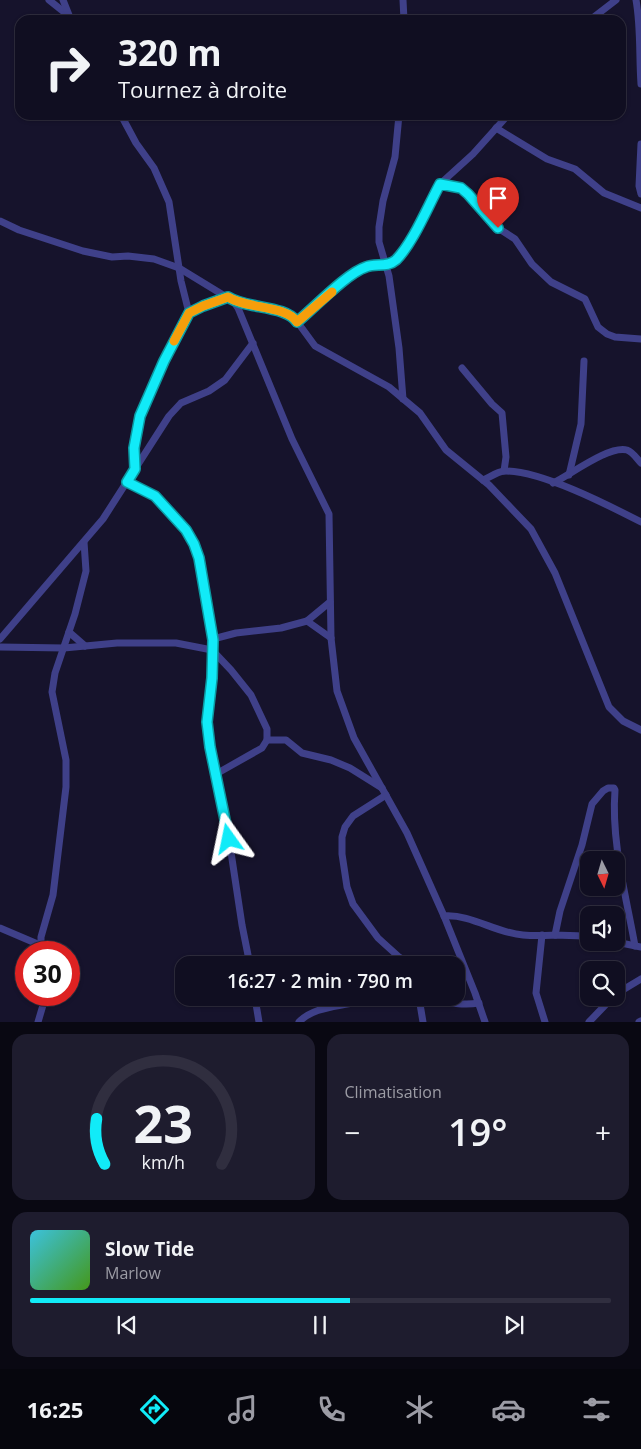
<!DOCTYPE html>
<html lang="fr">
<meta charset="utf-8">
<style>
:root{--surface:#100e21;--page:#1e1c2e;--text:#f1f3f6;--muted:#9c9ca5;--line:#302e3f;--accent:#11ebf8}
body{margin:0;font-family:"Open Sans",sans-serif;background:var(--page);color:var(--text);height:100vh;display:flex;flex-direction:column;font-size:19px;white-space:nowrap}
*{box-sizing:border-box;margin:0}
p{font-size:16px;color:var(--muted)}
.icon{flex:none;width:28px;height:28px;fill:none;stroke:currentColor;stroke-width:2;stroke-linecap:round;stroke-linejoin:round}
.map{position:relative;height:1022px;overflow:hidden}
.details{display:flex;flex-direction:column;gap:12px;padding:12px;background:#090812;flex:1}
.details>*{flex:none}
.hud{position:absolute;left:15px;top:15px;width:611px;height:105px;border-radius:15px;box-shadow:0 1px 4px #0004,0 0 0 1px var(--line);background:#100e21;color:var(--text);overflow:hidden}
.needle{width:32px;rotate:175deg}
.buttons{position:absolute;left:580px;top:851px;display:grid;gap:10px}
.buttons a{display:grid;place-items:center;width:45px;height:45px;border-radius:10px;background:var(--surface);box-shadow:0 1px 4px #0004,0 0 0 1px var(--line);font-size:25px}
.speed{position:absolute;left:15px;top:941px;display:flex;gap:10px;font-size:25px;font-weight:700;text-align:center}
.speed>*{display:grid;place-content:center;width:65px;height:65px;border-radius:50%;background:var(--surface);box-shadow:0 1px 4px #0004,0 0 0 1px var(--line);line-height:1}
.speed .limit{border:8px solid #d22;background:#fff;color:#111}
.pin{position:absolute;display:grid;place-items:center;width:42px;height:42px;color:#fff;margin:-51px -21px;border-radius:50% 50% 50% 0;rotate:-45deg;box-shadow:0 0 5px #0007}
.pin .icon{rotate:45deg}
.me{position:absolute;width:55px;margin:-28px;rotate:348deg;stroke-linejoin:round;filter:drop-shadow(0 0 4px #0008)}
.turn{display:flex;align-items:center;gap:18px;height:105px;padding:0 20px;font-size:22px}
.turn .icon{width:65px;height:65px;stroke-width:2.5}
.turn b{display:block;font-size:35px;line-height:42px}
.big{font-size:38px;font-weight:600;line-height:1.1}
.details .widget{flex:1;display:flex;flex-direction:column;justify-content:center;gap:8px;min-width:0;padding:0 18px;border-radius:15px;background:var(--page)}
.details .dial{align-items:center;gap:0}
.dial svg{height:130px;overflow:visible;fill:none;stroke:var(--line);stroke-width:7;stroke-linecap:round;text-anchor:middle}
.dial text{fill:var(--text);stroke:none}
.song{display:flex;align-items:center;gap:15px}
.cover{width:60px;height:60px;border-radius:8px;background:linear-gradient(135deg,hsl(190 70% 55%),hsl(100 70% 35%))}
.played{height:5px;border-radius:2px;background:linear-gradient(90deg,var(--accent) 55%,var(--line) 55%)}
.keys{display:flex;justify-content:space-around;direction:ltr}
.heat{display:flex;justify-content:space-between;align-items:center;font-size:28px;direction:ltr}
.details .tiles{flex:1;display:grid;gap:12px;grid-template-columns:1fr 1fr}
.widget:last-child{grid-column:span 2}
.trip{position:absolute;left:175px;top:956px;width:290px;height:50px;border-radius:15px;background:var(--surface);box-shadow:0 1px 4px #0004,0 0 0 1px var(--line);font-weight:600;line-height:50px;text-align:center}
.tab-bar{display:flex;height:80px;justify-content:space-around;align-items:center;background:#06060d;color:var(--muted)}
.tab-bar .icon{width:35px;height:35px}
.tab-bar .active{color:var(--accent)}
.tab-bar b{font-size:22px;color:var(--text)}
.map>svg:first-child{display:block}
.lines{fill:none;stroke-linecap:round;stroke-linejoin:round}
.minor{stroke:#3f4089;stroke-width:7}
.route-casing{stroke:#0b99a1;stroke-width:12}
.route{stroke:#11ebf8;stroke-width:9}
.slow{stroke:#f59e0b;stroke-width:9}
</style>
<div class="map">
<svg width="641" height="1022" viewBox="0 0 641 1022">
<rect width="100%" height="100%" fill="#16132c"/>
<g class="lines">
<!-- minor -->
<g class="minor">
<path d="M49,0l20,16"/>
<path d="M63,0l6,15"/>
<path d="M403,0l1,20"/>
<path d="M636,0c5,28 3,56 5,84"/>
<path d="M590,20l26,-20"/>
<path d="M121,115l15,28 18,25 15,34 12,79 8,32"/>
<path d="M399,115l-4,42 -12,44 -4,26v15l10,34 10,72 4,51"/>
<path d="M496,128l51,31 28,10 29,24 37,15"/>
<path d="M641,144l-2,42 2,8"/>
<path d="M440,184l21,4 7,6 30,34 17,11 17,25 19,18 34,17 13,28 9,7 8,3 26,2"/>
<path d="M0,221l19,9 64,21 29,6 16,-1 26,3 25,9 54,33 5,7 54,131 37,75 2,124 6,53 17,47 53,95 37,83 31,77 10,29"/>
<path d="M233,301l60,15 22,30 74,41 31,26 26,37 43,35 42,44 24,44 54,134 14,14 18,9"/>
<path d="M297,322l53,-46 16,-9 20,-2 8,-3 28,-42 18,-36 33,-30 35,-39"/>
<path d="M462,368l30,36 10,9 4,44 -2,14"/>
<path d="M135,469v-21l5,-32 24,-55 25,-48 14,-7 25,-9"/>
<path d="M569,475l12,-51 3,-63"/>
<path d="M483,480c7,-3 14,-8 21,-9 36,-1 104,34 137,51"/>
<path d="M127,482l28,14 31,34 8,14 5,15 14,80 -1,39 -5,44 3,25 19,92 13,86 8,40"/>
<path d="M553,483c17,-8 56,-38 74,-33 6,2 10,9 14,13"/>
<path d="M307,621l24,17"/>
<path d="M69,632l16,14"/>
<path d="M0,639l103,-120 66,-103 12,-13 28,-12 16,-11 28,-37"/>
<path d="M213,639l23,-6 45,-5 26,-7 23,-19"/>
<path d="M0,647l64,1 53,-5h59l36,7 19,20 20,25 16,34v11l-5,8 -46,26"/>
<path d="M267,740h19l16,13 29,7 19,8 32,20"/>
<path d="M386,795l-33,21 -8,11 -3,10v17l5,33 6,17 25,34 21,19 13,8"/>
<path d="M444,916c28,-2 51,17 79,19 22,2 44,-2 66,2"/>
<path d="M0,928l40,17"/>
<path d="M542,935l-6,58 9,29"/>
<path d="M555,935l5,-24 22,-66 10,-41 11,-13 5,-3h6l1,2c-4,52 11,105 20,156"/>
<path d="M616,942l25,5"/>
<path d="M41,952v-15l12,-42 13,-108v-27l-14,-68 3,-19 20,-59 11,-43 -2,-29"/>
<path d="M616,994l25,-15"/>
<path d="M255,998l4,24"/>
<path d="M336,998c18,3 35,6 53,0"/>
<path d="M419,998l4,24"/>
<path d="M429,998c18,4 32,8 50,5"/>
<path d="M38,1022l8,-27"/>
<path d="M299,1022c14,-15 38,-15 57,-20"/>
<path d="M589,1022l23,-24"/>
<path d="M639,1022l2,-1"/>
</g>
</g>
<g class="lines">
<defs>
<path id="route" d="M229,839l-19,-92 -3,-25 5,-44 1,-38 -14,-82 -5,-14 -8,-14 -31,-34 -28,-14 8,-13 -1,-21 6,-32 24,-55 25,-48 14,-7 25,-9c18,12 58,8 69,25 17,-14 50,-49 69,-55 10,-4 21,1 30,-7 17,-17 32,-54 44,-76l21,4 7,6 30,34"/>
</defs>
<!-- route casing -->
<use href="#route" class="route-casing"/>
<!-- route -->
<use href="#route" class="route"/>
<!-- slow -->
<path class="slow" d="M174,341l15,-28 14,-7 25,-9c18,12 58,8 69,25l35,-30"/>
</g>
</svg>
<div class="buttons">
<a><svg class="needle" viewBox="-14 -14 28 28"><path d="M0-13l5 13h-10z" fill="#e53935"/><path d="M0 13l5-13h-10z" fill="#9c9ca5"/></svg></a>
<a><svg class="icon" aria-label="sound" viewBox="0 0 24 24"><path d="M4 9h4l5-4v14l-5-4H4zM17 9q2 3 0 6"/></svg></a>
<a><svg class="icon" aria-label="search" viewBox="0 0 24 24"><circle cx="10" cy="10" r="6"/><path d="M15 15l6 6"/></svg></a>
</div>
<div class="speed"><div class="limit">30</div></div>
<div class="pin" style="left:498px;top:228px;background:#d93025"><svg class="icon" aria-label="arrive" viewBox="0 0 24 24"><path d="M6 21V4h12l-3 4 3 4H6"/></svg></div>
<svg class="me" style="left:229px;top:839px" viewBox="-20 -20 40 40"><path d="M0-17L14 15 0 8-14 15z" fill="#11ebf8" stroke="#fff" stroke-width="4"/></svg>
<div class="trip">16:27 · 2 min · 790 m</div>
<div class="hud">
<div class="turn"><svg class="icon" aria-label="right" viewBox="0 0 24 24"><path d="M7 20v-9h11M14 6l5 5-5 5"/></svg><div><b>320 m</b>Tournez à droite</div></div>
</div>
</div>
<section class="details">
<div class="tiles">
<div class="widget dial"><svg viewBox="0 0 100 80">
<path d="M14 69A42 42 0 1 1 86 69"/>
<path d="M14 69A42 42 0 0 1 9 41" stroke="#11ebf8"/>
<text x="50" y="56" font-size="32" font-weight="700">23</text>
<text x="50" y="72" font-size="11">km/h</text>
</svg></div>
<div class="widget"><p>Climatisation</p>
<div class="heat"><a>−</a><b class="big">19°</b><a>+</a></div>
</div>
<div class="widget">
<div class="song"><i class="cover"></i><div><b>Slow Tide</b><p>Marlow</p></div></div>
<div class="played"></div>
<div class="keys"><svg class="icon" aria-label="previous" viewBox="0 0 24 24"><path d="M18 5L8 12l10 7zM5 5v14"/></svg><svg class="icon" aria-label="pause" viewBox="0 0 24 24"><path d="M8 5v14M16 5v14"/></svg><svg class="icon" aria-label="next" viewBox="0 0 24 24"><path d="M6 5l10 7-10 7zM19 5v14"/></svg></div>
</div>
</div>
</section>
<nav class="tab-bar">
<b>16:25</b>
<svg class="icon active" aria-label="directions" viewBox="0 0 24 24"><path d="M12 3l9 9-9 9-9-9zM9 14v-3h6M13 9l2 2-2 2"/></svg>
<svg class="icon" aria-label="music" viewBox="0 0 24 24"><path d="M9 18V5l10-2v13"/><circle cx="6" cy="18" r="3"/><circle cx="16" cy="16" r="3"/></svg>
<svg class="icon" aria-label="phone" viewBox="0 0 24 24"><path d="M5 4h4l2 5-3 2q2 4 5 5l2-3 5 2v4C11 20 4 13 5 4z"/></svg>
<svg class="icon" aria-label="climate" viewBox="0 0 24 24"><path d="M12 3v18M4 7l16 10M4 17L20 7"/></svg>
<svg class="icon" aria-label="car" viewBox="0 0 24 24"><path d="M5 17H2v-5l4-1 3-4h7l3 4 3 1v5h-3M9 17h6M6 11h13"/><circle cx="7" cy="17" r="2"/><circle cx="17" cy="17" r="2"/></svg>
<svg class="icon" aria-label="filters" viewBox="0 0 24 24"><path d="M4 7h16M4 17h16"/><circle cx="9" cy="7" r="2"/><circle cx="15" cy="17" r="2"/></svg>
</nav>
